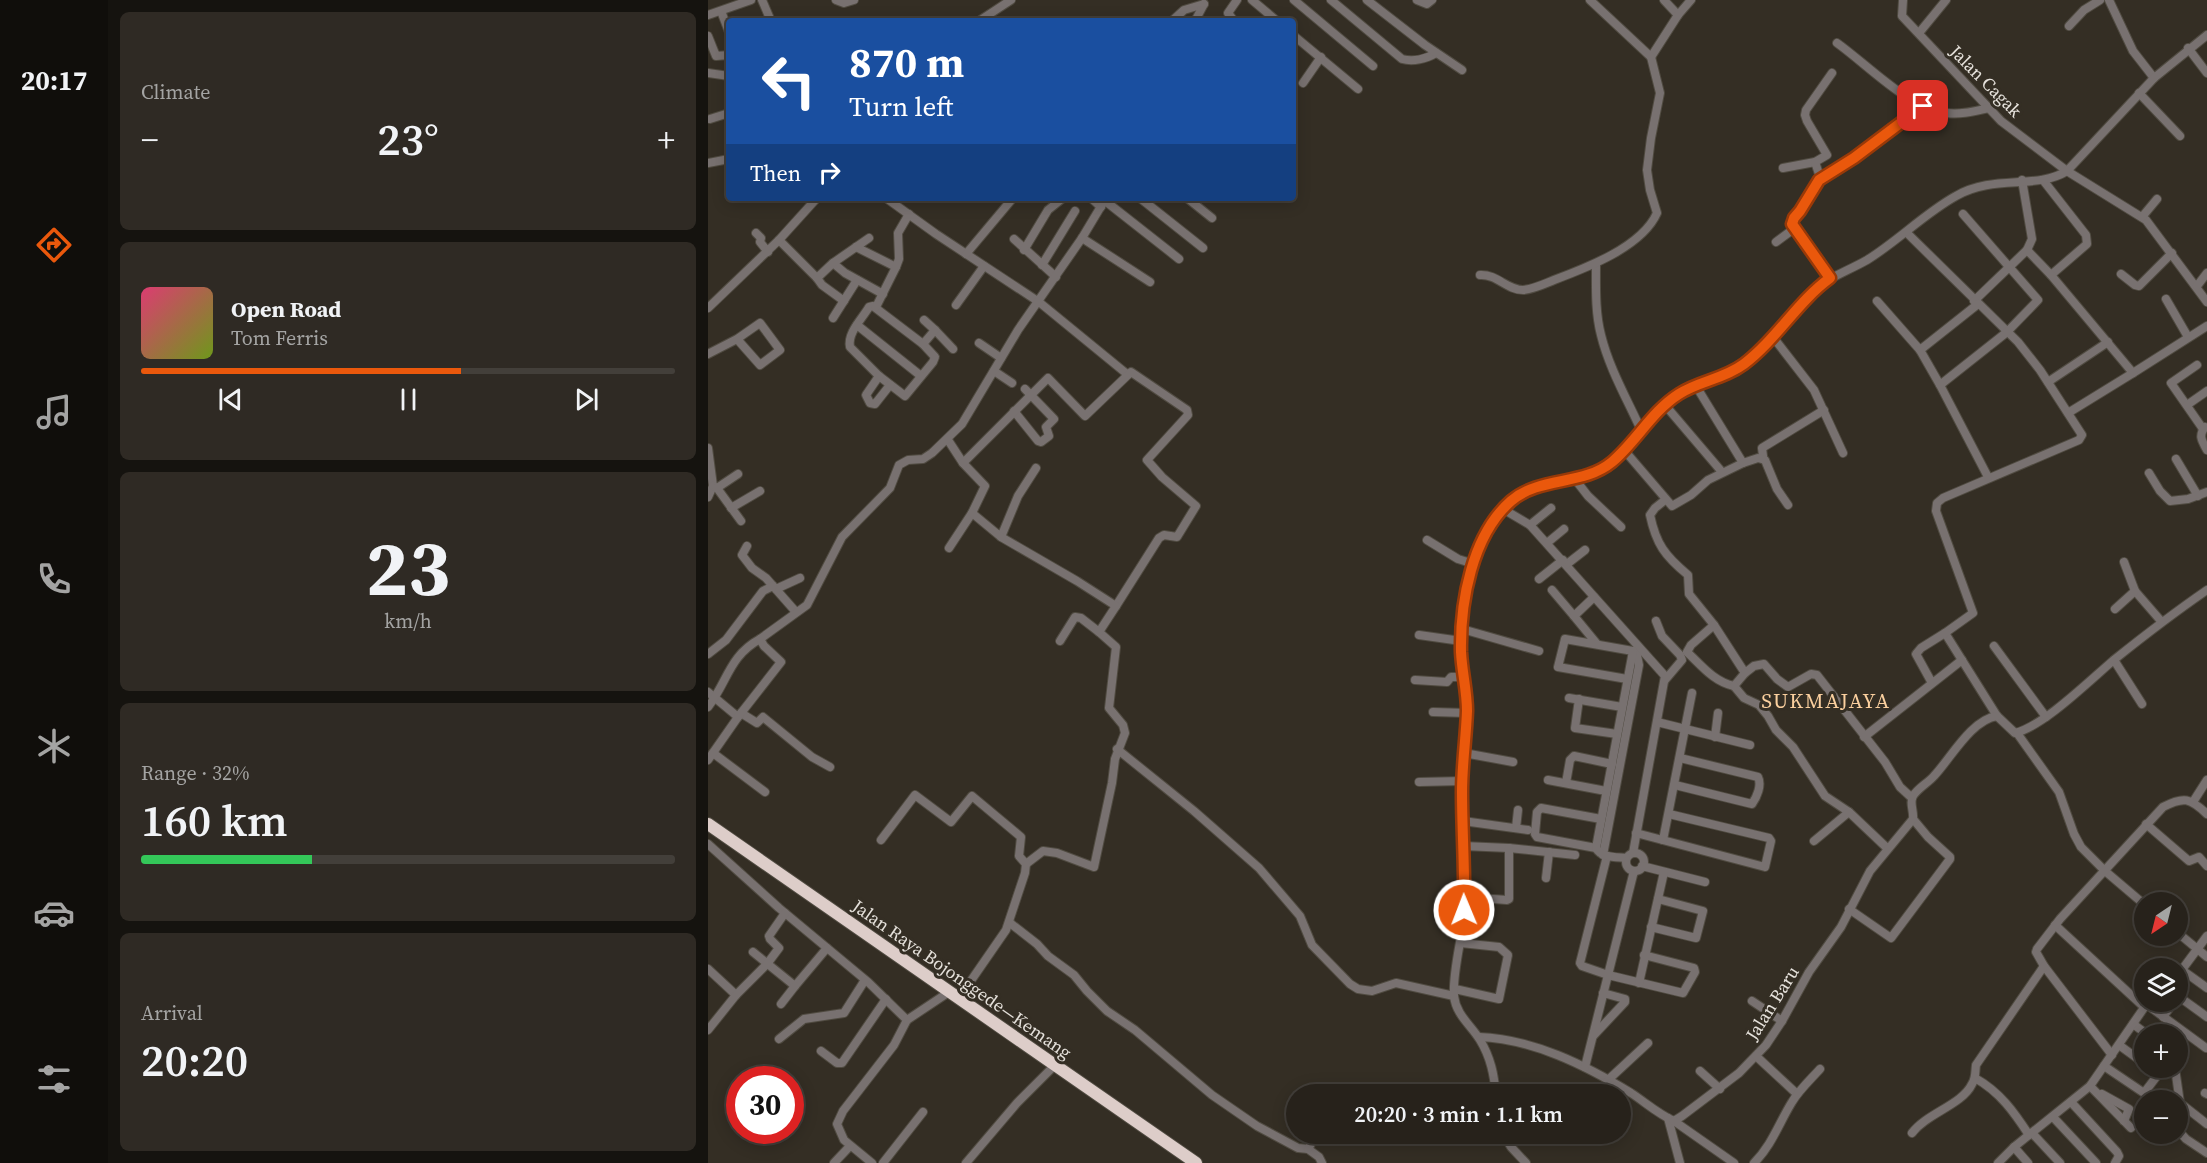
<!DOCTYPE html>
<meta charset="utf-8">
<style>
:root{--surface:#27221b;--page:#2f2a24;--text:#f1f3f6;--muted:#a4a4a3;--line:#433f3a;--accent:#ea580c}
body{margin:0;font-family:"Source Serif 4",serif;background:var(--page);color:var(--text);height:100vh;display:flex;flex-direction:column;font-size:22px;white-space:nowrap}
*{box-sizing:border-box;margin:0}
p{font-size:20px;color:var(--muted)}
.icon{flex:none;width:33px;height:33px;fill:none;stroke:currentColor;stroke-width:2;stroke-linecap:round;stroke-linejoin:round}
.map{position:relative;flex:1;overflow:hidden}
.panel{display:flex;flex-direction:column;gap:12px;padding:12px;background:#15130f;width:600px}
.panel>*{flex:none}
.banner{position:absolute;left:18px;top:18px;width:570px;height:183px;border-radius:6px;box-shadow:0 3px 15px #0003,0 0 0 2px var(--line);background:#1a4fa0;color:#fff;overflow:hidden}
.needle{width:39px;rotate:215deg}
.buttons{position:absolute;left:1426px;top:892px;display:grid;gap:12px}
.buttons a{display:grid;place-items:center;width:54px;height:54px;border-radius:50%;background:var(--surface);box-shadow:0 3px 15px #0003,0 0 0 2px var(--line);font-size:30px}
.speed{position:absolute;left:18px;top:1066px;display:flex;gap:12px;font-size:30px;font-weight:700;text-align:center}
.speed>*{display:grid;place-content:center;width:78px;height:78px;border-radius:50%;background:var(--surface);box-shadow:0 3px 15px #0003,0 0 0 2px var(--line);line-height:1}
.speed .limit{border:9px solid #d22;background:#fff;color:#111}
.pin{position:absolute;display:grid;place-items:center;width:51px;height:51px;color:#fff;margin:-26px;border-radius:12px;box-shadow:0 3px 9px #0006}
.me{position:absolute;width:66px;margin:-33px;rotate:359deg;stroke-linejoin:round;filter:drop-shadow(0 0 4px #0008)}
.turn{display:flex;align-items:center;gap:21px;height:126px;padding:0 24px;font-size:27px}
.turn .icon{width:78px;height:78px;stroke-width:2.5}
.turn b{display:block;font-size:42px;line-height:51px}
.then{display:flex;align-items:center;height:57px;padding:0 24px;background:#0003;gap:12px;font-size:22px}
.big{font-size:45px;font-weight:600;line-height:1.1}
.panel .card{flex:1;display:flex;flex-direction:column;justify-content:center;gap:9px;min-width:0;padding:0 21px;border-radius:9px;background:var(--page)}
.panel .dial{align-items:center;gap:0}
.dial b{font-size:78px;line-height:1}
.song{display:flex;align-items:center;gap:18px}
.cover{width:72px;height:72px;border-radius:9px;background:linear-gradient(135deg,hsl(340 70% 55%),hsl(80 70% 35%))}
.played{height:6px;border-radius:3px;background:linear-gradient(90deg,var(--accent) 60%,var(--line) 60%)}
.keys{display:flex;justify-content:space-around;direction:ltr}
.heat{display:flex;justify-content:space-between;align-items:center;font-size:33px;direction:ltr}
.charge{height:9px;border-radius:4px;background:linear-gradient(90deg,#34c759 32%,var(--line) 0)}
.trip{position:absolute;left:578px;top:1084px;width:345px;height:60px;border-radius:30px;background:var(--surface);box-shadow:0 3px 15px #0003,0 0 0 2px var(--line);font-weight:600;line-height:60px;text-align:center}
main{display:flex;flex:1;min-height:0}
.tab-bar{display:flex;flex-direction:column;width:108px;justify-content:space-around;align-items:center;background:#100e0b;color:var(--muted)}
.tab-bar .icon{width:42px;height:42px}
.tab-bar .selected{color:var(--accent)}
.tab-bar b{font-size:27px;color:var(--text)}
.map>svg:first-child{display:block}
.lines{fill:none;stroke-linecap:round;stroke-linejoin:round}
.minor-casing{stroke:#504b41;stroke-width:10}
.highway-casing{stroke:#504b41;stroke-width:14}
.minor{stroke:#787170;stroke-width:8}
.highway{stroke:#ddcdc9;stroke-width:12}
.route-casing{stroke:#983908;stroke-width:15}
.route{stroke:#ea580c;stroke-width:10}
.labels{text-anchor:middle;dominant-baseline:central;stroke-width:6;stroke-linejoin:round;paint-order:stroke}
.street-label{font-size:18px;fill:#e5e1db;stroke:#342e24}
.quarter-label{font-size:21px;letter-spacing:1.5px;fill:#fbd09f;stroke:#342e24}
</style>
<main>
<nav class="tab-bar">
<b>20:17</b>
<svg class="icon selected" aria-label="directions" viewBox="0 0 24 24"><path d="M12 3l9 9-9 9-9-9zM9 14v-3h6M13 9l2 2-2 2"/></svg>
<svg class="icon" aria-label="music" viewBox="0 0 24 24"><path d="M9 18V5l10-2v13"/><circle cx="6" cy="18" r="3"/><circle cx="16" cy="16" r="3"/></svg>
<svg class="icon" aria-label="phone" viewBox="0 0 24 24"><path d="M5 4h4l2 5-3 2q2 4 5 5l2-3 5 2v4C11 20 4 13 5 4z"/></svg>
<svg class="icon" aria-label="climate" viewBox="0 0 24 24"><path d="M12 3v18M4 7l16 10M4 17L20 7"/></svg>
<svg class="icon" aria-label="car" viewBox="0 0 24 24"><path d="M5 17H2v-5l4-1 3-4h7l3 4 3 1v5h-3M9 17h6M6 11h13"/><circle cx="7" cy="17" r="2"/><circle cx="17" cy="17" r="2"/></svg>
<svg class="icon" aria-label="filters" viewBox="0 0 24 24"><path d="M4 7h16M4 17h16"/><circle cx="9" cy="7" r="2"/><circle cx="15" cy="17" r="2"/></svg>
</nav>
<section class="panel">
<div class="card"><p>Climate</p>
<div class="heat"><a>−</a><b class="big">23°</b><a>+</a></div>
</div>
<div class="card">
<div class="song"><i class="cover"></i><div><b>Open Road</b><p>Tom Ferris</p></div></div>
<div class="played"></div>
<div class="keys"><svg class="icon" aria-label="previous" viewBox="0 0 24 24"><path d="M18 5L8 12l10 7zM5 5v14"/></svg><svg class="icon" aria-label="pause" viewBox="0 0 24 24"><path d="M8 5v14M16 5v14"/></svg><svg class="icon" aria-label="next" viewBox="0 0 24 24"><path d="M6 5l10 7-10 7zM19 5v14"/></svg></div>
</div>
<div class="card dial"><b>23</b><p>km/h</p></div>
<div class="card"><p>Range · 32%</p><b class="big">160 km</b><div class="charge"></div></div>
<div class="card"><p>Arrival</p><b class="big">20:20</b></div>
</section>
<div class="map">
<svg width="1499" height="1163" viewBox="0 0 1499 1163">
<rect width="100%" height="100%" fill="#342e24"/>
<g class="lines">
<defs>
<g id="minor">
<path d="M54,0l9,21"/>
<path d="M128,0l8,3 10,-3"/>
<path d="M544,0l25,21"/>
<path d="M586,0l79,66"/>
<path d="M623,0l71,59c11,3 24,0 34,-6"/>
<path d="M659,0l58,45 37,25"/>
<path d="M709,0l10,4 5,-4"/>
<path d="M956,0l14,15"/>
<path d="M1195,0l-1,16 99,105 66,50 79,49 61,82"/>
<path d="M1401,0l24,51 21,27"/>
<path d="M13,11l8,21"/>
<path d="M0,15l43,-15"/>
<path d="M271,21l32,-21"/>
<path d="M464,21l12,-11 20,-6"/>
<path d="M487,21l9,-17"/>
<path d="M526,21l-6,-8 9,-13"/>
<path d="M1361,26l15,-16 16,-10"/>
<path d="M1211,33l27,-33"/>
<path d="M585,35l65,54"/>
<path d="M0,36l8,20 13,-1"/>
<path d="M1129,43c31,22 73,67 110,70 14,2 28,-2 42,-5"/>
<path d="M1480,48l19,25"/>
<path d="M943,57l27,-42 13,-15"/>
<path d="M0,73l21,3"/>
<path d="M595,83l18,-26"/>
<path d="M1431,93l41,43"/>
<path d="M2,119l19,-6"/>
<path d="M0,163l21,-4"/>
<path d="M1075,168l32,-6"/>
<path d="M1111,180l35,-22 70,-52"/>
<path d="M1314,180l10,59 -5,11"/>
<path d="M1335,180l43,55 1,9 -36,31"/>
<path d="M178,198l50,36 103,68 88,72"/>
<path d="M383,198l10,9"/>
<path d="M432,198l63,50"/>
<path d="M479,198l25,20"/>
<path d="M396,200l75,59"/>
<path d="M1434,217l15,-18"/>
<path d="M48,233l5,5 -1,4 8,10"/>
<path d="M1199,233l111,109 22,28 42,65 -3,5 -136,58 -6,5 -1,8 37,102 -28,20 52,83 18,17c29,-7 75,-53 100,-74 30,-24 60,-47 92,-69"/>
<path d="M374,238l68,44"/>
<path d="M306,239l42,38"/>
<path d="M71,240l38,38"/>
<path d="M1068,242l19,-14"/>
<path d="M148,247l40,20"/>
<path d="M316,250l24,-40 15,-12"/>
<path d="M258,254l47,-56"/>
<path d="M125,263l12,10 38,21"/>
<path d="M888,264c0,23 -1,48 5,71 8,33 26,64 40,95"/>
<path d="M334,265l33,-54"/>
<path d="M1413,274l14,11 4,1 33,-33"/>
<path d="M772,275c17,-1 27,15 43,15 11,-1 21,-6 31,-10 32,-12 88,-33 103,-67l-7,-23 -3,-20 4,-32 9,-45 -9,-36 -61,-57"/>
<path d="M1122,277l-38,-53c2,-8 21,-36 27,-44v-6l-4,-12 12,-7 -20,-34 -2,-6 1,-5 26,-37"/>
<path d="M1489,286l10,-13"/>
<path d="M1458,299l22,38"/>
<path d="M136,301l-22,-16 -5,-7 16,-15 36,-25"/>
<path d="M1169,301l43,49"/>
<path d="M1266,301l53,-51 24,25 82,98 74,-47"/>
<path d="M1270,304l-58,46 20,35 48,92"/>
<path d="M248,305l28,-39"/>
<path d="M165,306l50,38 12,13 -2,5 -28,34 -26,-20 -29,-29c-3,-14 12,-28 19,-40z"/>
<path d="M168,307l20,-40 3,-8 -1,-26 11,-19"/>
<path d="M0,308l71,-68 38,-42"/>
<path d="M125,318l24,-38"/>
<path d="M149,325l64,51"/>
<path d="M227,330l18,19"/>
<path d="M1065,337l41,53 29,63"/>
<path d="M271,343l22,15"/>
<path d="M215,344l12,-14 -11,-10"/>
<path d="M0,354l29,-15 23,-16 20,27 -20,15 -23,-26"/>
<path d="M1489,365l-26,18 32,46"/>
<path d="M286,371l18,12"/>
<path d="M171,376l-13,19 4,8 5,1 15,-19"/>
<path d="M1340,382l60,-40"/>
<path d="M1232,385l67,-53 31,-32 -75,-86"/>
<path d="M957,405l57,67"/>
<path d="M1479,405l20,-14"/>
<path d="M306,411l24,30 3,1 8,-6 -3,-9 8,-8 -29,-30"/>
<path d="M1360,413l65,-40"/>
<path d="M1497,427c-7,9 -3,14 2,23"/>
<path d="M240,440l15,23 22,23 -13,27 -23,35"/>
<path d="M0,448l5,38 -5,11"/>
<path d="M916,450l48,56 19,-11 17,-15 35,-17 -47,-77"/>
<path d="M1053,458l2,-2 -1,-8 62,-38"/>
<path d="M1468,459l22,37"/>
<path d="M255,463l85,-85 37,38 46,-44 56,38 1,5 -41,45 15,17 34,29 -19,31 -13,-2 -5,3 -43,68"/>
<path d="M1035,463l15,-5 7,2 12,29 11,16"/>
<path d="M1441,473l11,18 10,10 18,-2 19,-7"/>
<path d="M866,478l14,18 33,31"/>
<path d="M5,486l4,2 24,33"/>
<path d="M9,488l21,-14"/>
<path d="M957,500l-10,8 -5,7c6,29 15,41 38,60l1,19 25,31 31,48 9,-7 10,-2 13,15 11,8 23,-13 6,1 68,87 15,25 12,11"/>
<path d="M23,508l29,-17"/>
<path d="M795,509l27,16 135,151 -32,177"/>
<path d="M264,513l29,24 17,-41 18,-28"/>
<path d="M822,525l21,-17"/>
<path d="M293,537l76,44 39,25 -17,26 17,15 -7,61 14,17 2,8 -10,26 -3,24 -18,84 -37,-14 -14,-2 -17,13"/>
<path d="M719,540l31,19 16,5"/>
<path d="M839,543l17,-14"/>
<path d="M39,546l-5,9 10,13 14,10 30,34"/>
<path d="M1416,562l11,29 26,30"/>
<path d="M859,564l18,-14"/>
<path d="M831,579l24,-19"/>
<path d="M68,589l24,-11"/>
<path d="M844,590l22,26"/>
<path d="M886,597l-20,19 23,28"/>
<path d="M1407,609l20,-18"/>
<path d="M948,621l6,15 18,19 2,5 -17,20"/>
<path d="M1006,625l-23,20 -4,7c14,13 27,30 47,34l11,-13"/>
<path d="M754,629l77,22"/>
<path d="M711,635l42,6"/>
<path d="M352,641l15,-24 6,1 18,14"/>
<path d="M1286,646l52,71"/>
<path d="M0,654l18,-14 37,-49 10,-5"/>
<path d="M1406,660l28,44"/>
<path d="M707,680l32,2 4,-5h12"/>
<path d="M1224,683l-16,-29 5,-6 24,-15"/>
<path d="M1026,686l10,12 15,7 9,11 8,14 17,17 32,49 24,16 38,36"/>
<path d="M0,692l30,25"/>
<path d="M861,698l53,9"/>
<path d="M871,699l-4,29 42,6"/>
<path d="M0,707c20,-26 21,-51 52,-68"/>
<path d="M725,712l34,1"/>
<path d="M33,713l16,10 6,-6 49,40 18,10"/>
<path d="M949,722l93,23"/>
<path d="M1309,733l42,59 15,42 7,13 24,24 40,34"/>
<path d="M1007,737l3,-24"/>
<path d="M1156,737l98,-77"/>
<path d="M409,749l77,62 65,57 41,48 12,29 38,39 8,5 14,2 24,-8 58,13"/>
<path d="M5,753l52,39"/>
<path d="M756,753l49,9"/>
<path d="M0,760l30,-43 43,-55 -17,-16 -4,-7 47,-34 35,-68 48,-49 9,-23 9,-5 15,-1 9,-6 30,-29 56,-94 64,-92 24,-40"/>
<path d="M840,780l58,11"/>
<path d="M711,782l44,-1"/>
<path d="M858,783l4,-23 4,-4 38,8"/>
<path d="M967,785l77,19c5,-7 10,-19 6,-27l-4,-1 -74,-18"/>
<path d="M1485,802l14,-22"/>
<path d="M755,821l65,9"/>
<path d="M1438,824l43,37 10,-4 8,9"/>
<path d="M808,828l2,-18"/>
<path d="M928,833l129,34 6,-26 -2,-3 -100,-24"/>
<path d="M173,840l34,-45 36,27 21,-26 49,41 -2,19 7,8 -1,9 -19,57 -47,68"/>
<path d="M955,840l29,-147"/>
<path d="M1106,841l35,-29"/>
<path d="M0,844l71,64 89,74 39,38 -13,25 -51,66 -6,13 7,16 28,23"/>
<path d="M755,846l46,2 66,7"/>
<path d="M888,848l-59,-11 -2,-3 2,-22 4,-4 60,11"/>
<circle cx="927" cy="862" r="9"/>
<path d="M895,855l36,-190 -2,-10 -4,-4 -68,-12 -7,28 69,12"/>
<path d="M899,856l-27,107 2,3 26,9 75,18 12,-21 -1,-4 -50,-13"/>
<path d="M918,858c-10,-1 -25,0 -30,-10l37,-197"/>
<path d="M934,866l63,16"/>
<path d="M838,878l3,-26"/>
<path d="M757,897l42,3 2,-1v-51"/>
<path d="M1141,909l42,29 59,-79v-2l-22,-20 -15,-18"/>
<path d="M302,923l27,21 11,12 26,19 13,16 20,20 28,19 77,65 45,31 41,22 10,1 11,8 3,6"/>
<path d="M1347,925l89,82"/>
<path d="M943,927l45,11 7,-27 -45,-12"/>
<path d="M1470,933l29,24"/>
<path d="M45,952l42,34 32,-38"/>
<path d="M0,969l28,26"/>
<path d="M1474,970l25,18"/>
<path d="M1470,975l29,-39"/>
<path d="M931,983l25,-111"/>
<path d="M747,989l44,10 9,-44 -9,-8 -38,-4"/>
<path d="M1470,996l29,21"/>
<path d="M1044,1001l30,20"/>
<path d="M73,1004l14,-18"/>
<path d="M1438,1004l60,44"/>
<path d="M1455,1017l11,-15"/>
<path d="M199,1020l42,-28"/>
<path d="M1425,1024l15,11"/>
<path d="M0,1030l28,-35 31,-31 12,-16 -9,-9 -1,-3 16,-23"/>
<path d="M886,1035l31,-33v-3l-22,-6"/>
<path d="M771,1037c54,2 106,28 152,56 14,9 27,21 43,28l8,-5 57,-43 27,-28 16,-24 27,-49 32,-45 29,-56 43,-52c1,-8 -4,-17 0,-23 5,-8 15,-13 21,-20 17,-18 37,-56 63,-60"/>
<path d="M71,1039l25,-20 40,-6 21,-33"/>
<path d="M1411,1045l26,19"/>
<path d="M113,1051l16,12h5l44,-64"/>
<path d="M1404,1055l-68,-89 -8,-14 1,-3 23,-30 103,-112c21,-11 27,-9 44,7"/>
<path d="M1048,1056l41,38"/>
<path d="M1396,1066l40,27 19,-25"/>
<path d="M877,1067l49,-196"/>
<path d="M1443,1068l8,6"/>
<path d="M1467,1068l5,35 27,21"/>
<path d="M992,1071l20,18"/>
<path d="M1267,1078c25,14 39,34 54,57"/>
<path d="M900,1080l40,-37"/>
<path d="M1382,1086l41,42"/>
<path d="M1497,1093l2,1"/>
<path d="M1394,1094l27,15 -5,12"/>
<path d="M788,1095c-2,-20 -5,-37 -16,-55 -9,-15 -24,-25 -26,-44 -2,-28 11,-65 11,-96 0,-36 -3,-73 -3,-110 0,-25 4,-51 5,-77 0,-19 -5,-38 -6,-58 -2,-50 10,-113 47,-150 25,-27 64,-20 95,-37 28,-16 46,-53 73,-72 19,-13 44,-16 64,-29 30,-20 46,-51 71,-75 17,-15 37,-21 56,-32 31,-19 58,-47 89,-64 38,-22 80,-6 111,-25l87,-93 53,-43"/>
<path d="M1363,1102l46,50 2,4 -4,7"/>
<path d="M1345,1117l43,46"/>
<path d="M960,1118l12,45"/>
<path d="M966,1121l60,42"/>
<path d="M1470,1130l8,9 21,14"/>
<path d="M1204,1133c15,-20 50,-28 60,-49 4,-6 3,-12 4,-19l68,-99"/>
<path d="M1324,1133l28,30"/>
<path d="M795,1134l8,13 15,16"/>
<path d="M1306,1147l14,16"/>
<path d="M600,1149l7,-12"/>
<path d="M126,1163l16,-17"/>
<path d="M175,1163l40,-51"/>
<path d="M258,1163l51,-60 38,-38"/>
<path d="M1046,1163c18,-18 25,-40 38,-61 7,-12 19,-23 28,-33"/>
<path d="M1290,1163l16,-16 76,-61 58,-84"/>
</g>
<path id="highway" d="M0,824l488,339"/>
</defs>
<!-- minor casing -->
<use href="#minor" class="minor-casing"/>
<!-- highway casing -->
<use href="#highway" class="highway-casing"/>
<!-- minor -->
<use href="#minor" class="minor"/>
<!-- highway -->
<use href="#highway" class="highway"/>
</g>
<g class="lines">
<defs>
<path id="route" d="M756,910c1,-39 -2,-79 -2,-118 0,-27 4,-54 5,-81 0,-20 -5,-39 -6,-59 -1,-50 11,-117 50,-151 29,-25 72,-15 101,-39 24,-20 40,-51 67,-68 20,-13 45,-15 65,-30 33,-25 53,-62 86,-86l-38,-54 2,-6 6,-7 19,-31 35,-22 69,-52"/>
</defs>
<!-- route casing -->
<use href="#route" class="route-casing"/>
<!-- route -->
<use href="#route" class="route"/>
</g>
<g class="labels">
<!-- street labels -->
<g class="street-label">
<text transform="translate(1278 81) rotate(45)">Jalan Cagak</text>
<text transform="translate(254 979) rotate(35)">Jalan Raya Bojonggede—Kemang</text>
<text transform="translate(1064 1003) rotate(-58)">Jalan Baru</text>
</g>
<!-- quarter labels -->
<g class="quarter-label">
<text x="1118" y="700">SUKMAJAYA</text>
</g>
</g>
</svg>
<div class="buttons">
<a><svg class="needle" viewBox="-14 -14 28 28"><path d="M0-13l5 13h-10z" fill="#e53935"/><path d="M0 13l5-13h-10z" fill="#a4a4a3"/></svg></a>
<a><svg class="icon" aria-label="layers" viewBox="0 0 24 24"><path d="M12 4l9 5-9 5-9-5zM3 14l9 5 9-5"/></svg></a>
<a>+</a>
<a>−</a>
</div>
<div class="speed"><div class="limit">30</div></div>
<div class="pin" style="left:1215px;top:106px;background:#d93025"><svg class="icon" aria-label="arrive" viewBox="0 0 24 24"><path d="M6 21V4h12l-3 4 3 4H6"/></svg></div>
<svg class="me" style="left:756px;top:910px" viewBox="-20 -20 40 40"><circle r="17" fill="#ea580c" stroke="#fff" stroke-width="3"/><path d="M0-11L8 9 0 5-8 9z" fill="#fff"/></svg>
<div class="trip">20:20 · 3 min · 1.1 km</div>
<div class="banner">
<div class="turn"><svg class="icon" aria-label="left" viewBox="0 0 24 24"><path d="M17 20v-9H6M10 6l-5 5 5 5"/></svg><div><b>870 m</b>Turn left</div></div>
<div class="then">Then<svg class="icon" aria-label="right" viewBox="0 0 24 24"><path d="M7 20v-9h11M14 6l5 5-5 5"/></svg></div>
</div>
</div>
</main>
